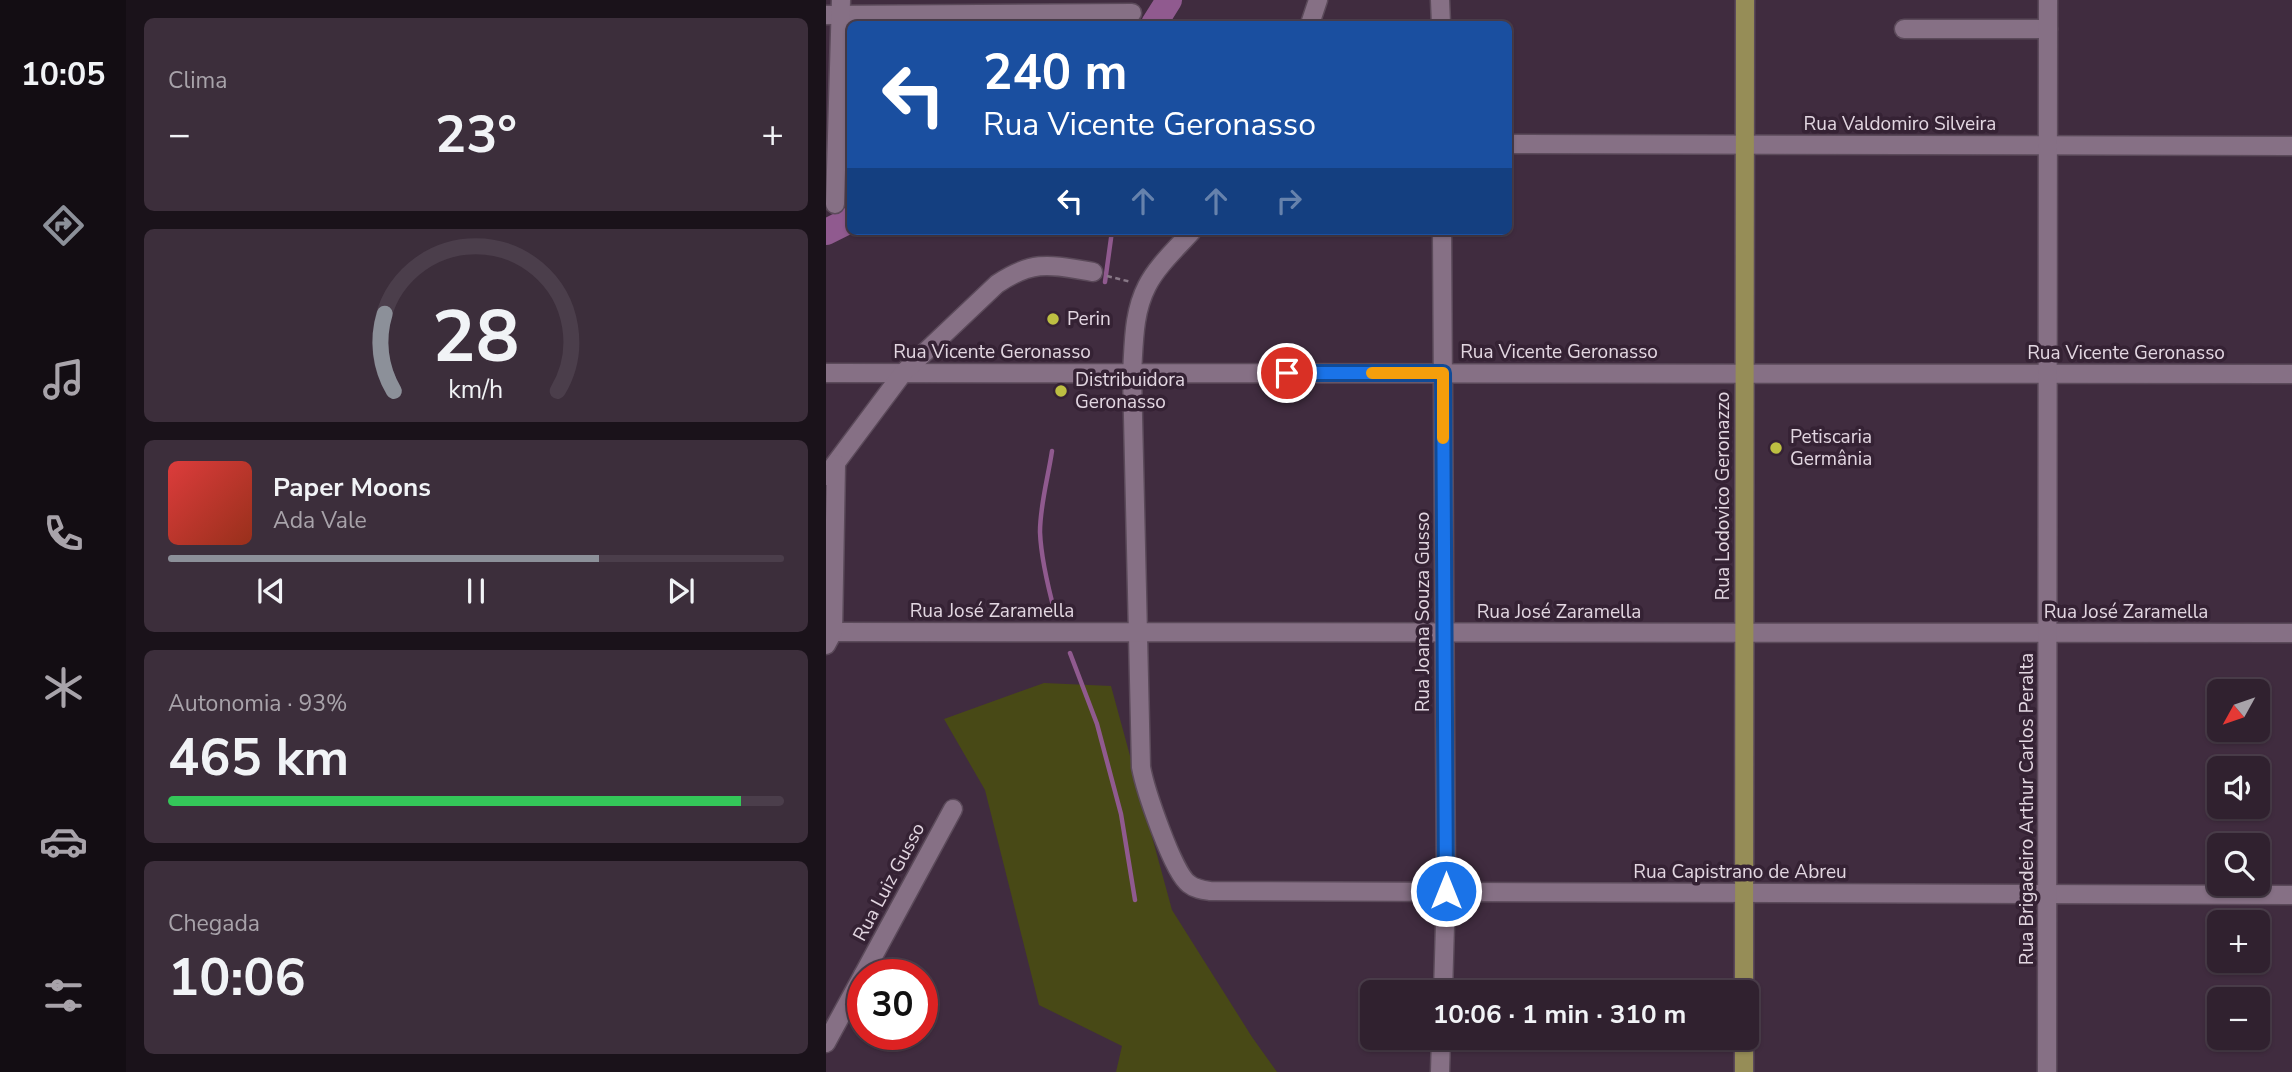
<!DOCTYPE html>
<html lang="pt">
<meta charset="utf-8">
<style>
:root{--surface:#30212f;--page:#3c2e3b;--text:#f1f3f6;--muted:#a8a3aa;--line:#4b3e4b;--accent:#8c9099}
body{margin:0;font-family:"Nunito Sans",sans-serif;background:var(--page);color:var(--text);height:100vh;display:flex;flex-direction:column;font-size:26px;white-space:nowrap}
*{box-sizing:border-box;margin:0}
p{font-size:23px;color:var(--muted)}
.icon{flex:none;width:38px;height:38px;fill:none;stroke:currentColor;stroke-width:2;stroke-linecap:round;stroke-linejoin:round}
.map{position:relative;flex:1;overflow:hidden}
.panel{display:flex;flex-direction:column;gap:18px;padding:18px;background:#1a121a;width:700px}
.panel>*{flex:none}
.banner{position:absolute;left:21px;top:21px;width:665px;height:214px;border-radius:10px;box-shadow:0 2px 5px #0004,0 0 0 2px var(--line);background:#1a4fa0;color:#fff;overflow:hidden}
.needle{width:46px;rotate:230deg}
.tools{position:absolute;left:1381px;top:679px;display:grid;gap:14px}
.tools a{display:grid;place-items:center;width:63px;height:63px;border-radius:10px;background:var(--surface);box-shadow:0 2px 5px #0004,0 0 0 2px var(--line);font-size:35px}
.speed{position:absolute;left:21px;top:959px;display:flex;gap:14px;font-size:35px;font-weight:700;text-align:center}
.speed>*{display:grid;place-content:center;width:91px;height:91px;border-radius:50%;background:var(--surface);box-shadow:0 2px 5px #0004,0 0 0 2px var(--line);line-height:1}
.speed .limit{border:10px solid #d22;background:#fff;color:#111}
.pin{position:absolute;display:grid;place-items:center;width:60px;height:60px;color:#fff;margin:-30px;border:4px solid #fff;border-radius:50%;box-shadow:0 2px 7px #0007}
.me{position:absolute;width:77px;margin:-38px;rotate:0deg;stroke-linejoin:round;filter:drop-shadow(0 0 5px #0008)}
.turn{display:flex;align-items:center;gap:24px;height:147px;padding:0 21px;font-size:32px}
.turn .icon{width:91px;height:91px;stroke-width:2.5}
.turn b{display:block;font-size:49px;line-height:60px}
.lanes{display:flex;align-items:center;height:66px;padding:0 21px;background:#0003;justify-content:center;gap:35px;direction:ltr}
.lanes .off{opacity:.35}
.big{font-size:52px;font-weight:700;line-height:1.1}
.panel .tile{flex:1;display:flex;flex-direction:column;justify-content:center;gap:10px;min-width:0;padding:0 24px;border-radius:10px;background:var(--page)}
.panel .dial{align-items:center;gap:0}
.dial svg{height:182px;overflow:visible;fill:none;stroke:var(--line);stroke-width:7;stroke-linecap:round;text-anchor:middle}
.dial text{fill:var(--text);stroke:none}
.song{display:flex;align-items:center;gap:21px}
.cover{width:84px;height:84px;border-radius:10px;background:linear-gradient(135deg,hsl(0 70% 55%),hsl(10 70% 35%))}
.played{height:7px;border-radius:4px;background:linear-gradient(90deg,var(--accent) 70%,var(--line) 70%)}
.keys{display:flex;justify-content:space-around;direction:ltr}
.heat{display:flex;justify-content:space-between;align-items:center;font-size:38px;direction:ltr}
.charge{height:10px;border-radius:5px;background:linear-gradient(90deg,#34c759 93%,var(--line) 0)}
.trip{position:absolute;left:534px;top:980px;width:399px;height:70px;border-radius:10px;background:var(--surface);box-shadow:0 2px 5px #0004,0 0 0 2px var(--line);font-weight:700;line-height:70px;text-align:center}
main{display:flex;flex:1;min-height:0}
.tabs{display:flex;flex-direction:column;width:126px;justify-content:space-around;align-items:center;background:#130d13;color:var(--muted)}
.tabs .icon{width:49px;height:49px}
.tabs .current{color:var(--accent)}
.tabs b{font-size:32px;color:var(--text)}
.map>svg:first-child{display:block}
.green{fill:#484916}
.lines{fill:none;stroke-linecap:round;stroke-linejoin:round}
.stream{stroke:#905a8f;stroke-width:4.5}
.river{stroke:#905a8f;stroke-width:26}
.minor-casing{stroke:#5b4a5a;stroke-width:21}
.major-casing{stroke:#5b4a5a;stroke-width:21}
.path{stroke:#887887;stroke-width:2.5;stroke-dasharray:5 3.5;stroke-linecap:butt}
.minor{stroke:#867085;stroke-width:18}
.major{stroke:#968d57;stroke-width:18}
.route-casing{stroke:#114b97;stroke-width:18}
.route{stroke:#1a73e8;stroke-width:12}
.slow{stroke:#f59e0b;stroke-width:12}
.poi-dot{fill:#bdbf42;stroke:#352234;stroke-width:2.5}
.labels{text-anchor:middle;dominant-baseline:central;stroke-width:7;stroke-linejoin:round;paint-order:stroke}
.street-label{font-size:19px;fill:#e2d6e1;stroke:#352234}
.poi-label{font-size:19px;fill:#e2d6e1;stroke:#352234;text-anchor:start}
</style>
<main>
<nav class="tabs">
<b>10:05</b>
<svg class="icon current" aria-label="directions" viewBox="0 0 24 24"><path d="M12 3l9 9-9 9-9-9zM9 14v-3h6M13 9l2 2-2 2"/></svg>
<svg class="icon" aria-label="music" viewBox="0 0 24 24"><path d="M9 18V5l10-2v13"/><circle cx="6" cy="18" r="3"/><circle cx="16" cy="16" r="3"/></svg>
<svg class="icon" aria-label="phone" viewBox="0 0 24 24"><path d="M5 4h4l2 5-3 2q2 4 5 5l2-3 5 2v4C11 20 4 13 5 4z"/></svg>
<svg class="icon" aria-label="climate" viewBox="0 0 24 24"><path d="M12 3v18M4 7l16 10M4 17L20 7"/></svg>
<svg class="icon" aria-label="car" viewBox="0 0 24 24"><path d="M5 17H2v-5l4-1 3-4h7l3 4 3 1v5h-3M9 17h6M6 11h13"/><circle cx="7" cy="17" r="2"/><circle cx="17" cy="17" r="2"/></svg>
<svg class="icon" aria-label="filters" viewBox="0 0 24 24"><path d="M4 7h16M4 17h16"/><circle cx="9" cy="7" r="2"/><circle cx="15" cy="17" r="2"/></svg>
</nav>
<section class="panel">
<div class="tile"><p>Clima</p>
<div class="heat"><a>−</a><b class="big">23°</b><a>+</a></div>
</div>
<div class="tile dial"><svg viewBox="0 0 100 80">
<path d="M14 69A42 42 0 1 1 86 69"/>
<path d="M14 69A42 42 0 0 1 10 35" stroke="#8c9099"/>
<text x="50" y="56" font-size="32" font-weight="700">28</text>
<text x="50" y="72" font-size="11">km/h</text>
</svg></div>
<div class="tile">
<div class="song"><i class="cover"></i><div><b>Paper Moons</b><p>Ada Vale</p></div></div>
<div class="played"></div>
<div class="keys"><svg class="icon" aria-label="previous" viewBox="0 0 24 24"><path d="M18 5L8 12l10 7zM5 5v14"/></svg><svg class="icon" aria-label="pause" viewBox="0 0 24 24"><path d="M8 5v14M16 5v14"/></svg><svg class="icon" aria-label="next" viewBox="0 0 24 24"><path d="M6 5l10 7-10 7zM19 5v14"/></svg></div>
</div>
<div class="tile"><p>Autonomia · 93%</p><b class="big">465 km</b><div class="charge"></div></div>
<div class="tile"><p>Chegada</p><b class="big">10:06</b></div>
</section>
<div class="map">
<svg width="1466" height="1072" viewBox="0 0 1466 1072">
<rect width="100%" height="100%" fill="#402c3f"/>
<!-- green -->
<path class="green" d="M218,683l67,3 61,224 80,127 25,35h-161l6,-26 -83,-41 -54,-215 -41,-71z"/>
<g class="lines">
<!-- stream -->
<g class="stream">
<path d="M279,282l7,-51"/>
<path d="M226,451c-4,27 -12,54 -12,81 1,27 8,55 15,81"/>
<path d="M244,653l27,71 24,90 14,86"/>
</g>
<!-- river -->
<g class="river">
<path d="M328,24l15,-24"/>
<path d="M0,232l24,-12"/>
</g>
<defs>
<g id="minor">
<path d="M614,0l1,24"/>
<path d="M0,15l306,-2"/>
<path d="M484,24l8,-24"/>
<path d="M1078,29h144"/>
<path d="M682,144l784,2"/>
<path d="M9,204l6,-204"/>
<path d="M366,231c-15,17 -35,35 -45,55 -14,27 -13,58 -15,87l9,394c4,22 32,106 48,117 6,5 14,6 21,7l1082,4"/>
<path d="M616,231l4,660 -3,101"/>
<path d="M0,373l1466,1"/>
<path d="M0,476l77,-103 94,-89c37,-25 54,-19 96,-12"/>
<path d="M0,632l1466,1"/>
<path d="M0,645l7,-13 3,-168"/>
<path d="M37,975l90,-166"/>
<path d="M0,1043l37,-68"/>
<path d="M614,1072l1,-34"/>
<path d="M1221,1072l1,-1072"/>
</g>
<g id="major">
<path d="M918,992l1,-992"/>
<path d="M918,1072v-34"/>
</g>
</defs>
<!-- minor casing -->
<use href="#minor" class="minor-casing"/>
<!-- major casing -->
<use href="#major" class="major-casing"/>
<!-- path -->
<path class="path" d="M281,276l24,6"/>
<!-- minor -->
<use href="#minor" class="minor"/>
<!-- major -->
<use href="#major" class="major"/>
</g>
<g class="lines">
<defs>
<path id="route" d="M461,373h156l3,518"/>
</defs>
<!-- route casing -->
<use href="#route" class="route-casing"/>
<!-- route -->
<use href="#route" class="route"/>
<!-- slow -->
<path class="slow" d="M546,373h71v65"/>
</g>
<!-- markers -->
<g class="poi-dot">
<circle cx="227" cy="319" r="7"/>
<circle cx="235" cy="391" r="7"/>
<circle cx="950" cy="448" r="7"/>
</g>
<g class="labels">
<!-- street labels -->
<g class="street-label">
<text x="1074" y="124">Rua Valdomiro Silveira</text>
<text x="166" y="352">Rua Vicente Geronasso</text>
<text x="733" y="352">Rua Vicente Geronasso</text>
<text x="1300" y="353">Rua Vicente Geronasso</text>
<text transform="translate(897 496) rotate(-90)">Rua Lodovico Geronazzo</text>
<text x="166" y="611">Rua José Zaramella</text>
<text transform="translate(597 612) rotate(-90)">Rua Joana Souza Gusso</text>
<text x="733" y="612">Rua José Zaramella</text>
<text x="1300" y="612">Rua José Zaramella</text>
<text transform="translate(1201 809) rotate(-90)">Rua Brigadeiro Arthur Carlos Peralta</text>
<text x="914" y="872">Rua Capistrano de Abreu</text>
<text transform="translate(63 882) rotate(-62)">Rua Luiz Gusso</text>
</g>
<!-- poi labels -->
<g class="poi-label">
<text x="241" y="319">Perin</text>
<text x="249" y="380">Distribuidora<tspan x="249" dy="22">Geronasso</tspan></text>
<text x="964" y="437">Petiscaria<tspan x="964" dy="22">Germânia</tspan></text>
</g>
</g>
</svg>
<div class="tools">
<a><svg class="needle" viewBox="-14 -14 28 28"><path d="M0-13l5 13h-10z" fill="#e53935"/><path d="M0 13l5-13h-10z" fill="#a8a3aa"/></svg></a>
<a><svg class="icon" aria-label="sound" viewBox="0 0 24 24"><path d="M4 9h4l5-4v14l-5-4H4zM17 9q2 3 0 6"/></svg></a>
<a><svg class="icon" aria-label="search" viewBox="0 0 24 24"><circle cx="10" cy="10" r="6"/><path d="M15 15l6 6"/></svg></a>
<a>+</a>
<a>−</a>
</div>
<div class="speed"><div class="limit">30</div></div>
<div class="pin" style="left:461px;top:373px;background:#d93025"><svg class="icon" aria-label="arrive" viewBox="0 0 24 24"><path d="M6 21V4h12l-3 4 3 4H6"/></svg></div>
<svg class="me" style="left:620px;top:891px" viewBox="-20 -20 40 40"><circle r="17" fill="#1a73e8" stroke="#fff" stroke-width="3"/><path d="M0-11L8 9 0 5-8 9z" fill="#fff"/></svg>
<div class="trip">10:06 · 1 min · 310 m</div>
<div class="banner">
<div class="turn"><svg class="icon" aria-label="left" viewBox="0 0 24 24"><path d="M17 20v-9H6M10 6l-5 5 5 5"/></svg><div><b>240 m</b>Rua Vicente Geronasso</div></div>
<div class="lanes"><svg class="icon" aria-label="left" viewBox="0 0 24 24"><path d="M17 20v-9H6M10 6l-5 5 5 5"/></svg><svg class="icon off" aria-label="ahead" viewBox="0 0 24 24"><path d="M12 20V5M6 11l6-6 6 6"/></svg><svg class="icon off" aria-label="ahead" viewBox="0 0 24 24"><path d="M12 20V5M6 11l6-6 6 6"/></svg><svg class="icon off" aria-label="right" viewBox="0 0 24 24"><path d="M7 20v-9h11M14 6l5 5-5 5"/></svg></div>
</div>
</div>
</main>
